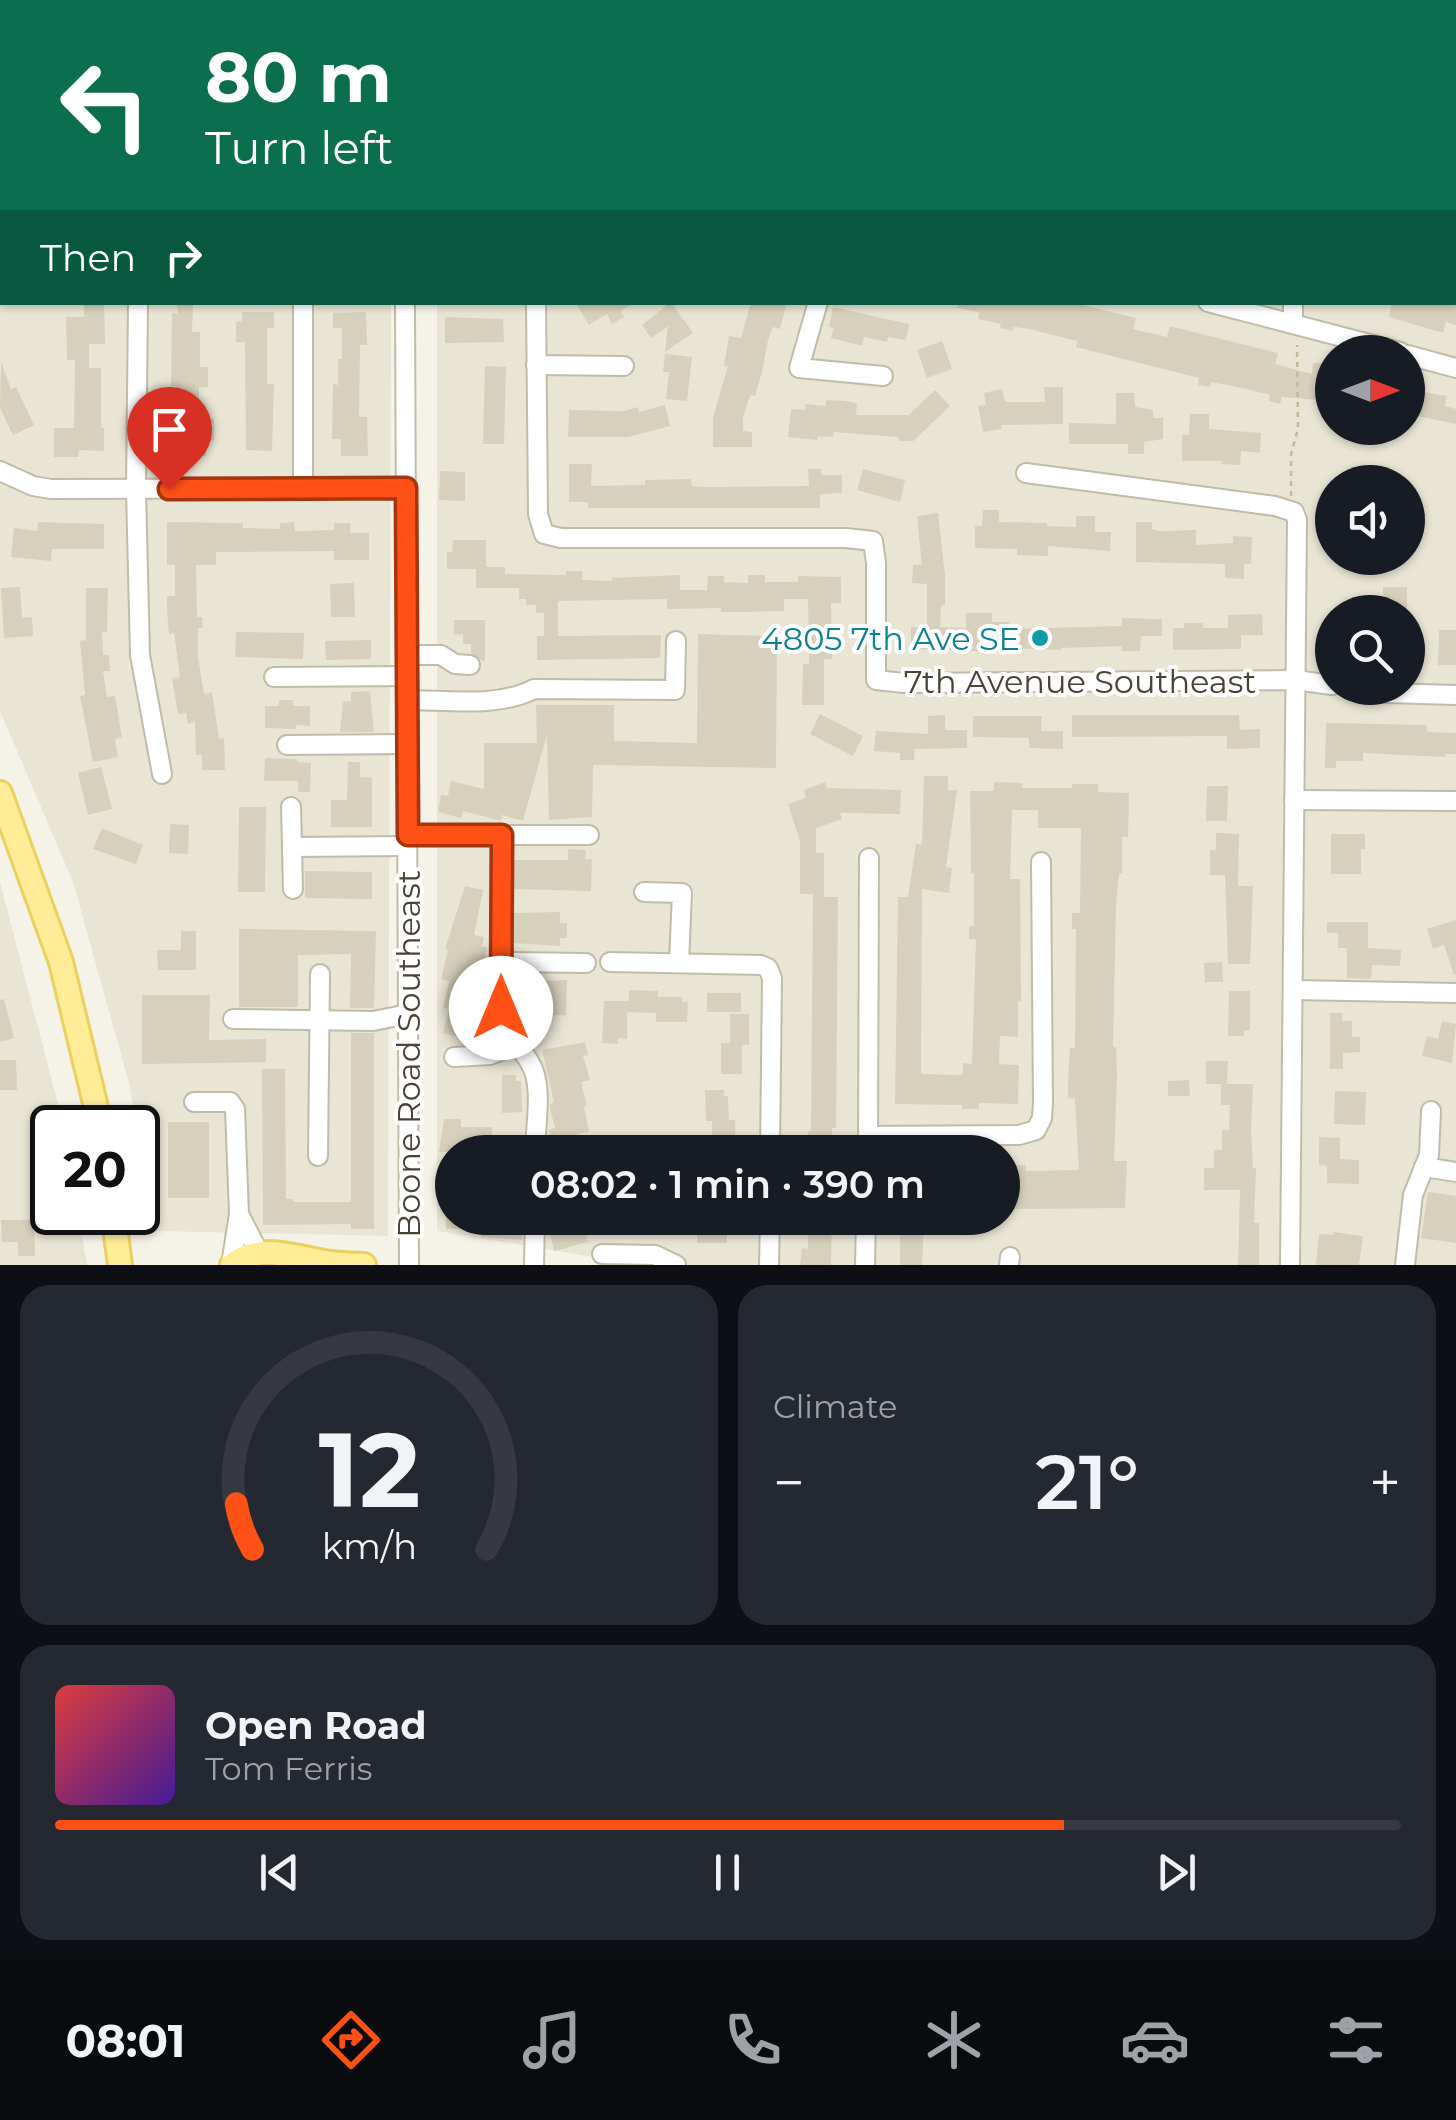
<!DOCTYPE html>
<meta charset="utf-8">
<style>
:root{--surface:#171b24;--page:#242831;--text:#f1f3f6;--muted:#9ea1a6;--line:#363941;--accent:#ff5115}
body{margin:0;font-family:Montserrat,sans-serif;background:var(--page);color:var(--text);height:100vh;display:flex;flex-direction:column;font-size:38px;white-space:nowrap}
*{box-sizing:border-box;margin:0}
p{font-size:32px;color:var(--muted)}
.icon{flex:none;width:55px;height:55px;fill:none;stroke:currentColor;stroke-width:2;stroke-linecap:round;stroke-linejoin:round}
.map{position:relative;height:1265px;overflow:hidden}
.drawer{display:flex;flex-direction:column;gap:20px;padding:20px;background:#0d0f14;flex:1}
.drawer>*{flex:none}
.top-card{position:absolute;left:0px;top:0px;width:1458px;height:305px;box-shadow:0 2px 8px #0004;background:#0b6e4f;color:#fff;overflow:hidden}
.needle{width:65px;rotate:90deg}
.buttons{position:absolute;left:1315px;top:335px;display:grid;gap:20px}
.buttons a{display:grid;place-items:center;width:110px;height:110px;border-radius:50%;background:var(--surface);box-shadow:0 2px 8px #0004;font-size:50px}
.speed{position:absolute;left:30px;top:1105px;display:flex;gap:20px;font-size:50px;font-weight:700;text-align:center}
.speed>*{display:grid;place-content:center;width:130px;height:130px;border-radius:50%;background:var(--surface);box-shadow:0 2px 8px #0004;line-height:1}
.speed .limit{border:5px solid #111;border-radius:15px;background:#fff;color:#111}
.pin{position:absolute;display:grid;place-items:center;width:85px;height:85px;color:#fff;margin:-102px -42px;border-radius:50% 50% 50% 0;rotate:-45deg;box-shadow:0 0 10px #0007}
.pin .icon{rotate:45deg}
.me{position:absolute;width:110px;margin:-55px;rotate:0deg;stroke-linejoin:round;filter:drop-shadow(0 0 8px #0008)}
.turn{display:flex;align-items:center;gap:35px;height:210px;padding:0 40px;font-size:45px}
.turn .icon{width:130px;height:130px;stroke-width:2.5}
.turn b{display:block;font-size:70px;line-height:85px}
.then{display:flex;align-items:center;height:95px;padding:0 40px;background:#0003;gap:20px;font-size:38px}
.big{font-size:75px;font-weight:600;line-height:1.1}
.drawer .tile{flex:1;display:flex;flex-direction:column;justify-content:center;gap:15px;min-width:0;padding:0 35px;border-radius:30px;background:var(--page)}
.drawer .dial{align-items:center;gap:0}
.dial svg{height:260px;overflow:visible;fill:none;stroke:var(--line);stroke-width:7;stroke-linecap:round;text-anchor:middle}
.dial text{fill:var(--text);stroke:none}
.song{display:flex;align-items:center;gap:30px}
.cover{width:120px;height:120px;border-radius:15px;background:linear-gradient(135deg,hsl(0 70% 55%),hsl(260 70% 35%))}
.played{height:10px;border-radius:5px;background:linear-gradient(90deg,var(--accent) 75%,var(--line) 75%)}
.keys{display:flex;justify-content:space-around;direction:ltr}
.heat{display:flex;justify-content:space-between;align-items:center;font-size:55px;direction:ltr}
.drawer .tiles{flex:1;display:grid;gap:20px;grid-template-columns:1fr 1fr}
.tile:last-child{grid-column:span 2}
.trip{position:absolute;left:435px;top:1135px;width:585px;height:100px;border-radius:50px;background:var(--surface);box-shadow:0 2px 8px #0004;font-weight:600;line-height:100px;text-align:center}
.menu{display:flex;height:160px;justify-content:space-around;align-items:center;background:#090b0e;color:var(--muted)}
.menu .icon{width:70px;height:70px}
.menu .active{color:var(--accent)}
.menu b{font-size:45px;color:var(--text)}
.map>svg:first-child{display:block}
.residential{fill:#e9e5d5;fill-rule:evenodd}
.building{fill:#d7d0bc}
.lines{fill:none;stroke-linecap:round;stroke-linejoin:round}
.minor-casing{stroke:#c1bba9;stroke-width:22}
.major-casing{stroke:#ecd05f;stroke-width:28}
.path{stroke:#c4b99a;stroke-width:2.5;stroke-dasharray:5 5;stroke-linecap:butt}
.minor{stroke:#fff;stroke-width:18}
.major{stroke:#ffec97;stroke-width:22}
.route-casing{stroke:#a6350e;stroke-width:25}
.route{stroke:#ff5115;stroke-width:18}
.culture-dot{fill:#0f9aa8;stroke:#fff;stroke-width:4}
.labels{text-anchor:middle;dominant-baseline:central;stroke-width:8;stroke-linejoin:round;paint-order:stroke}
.culture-label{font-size:32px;fill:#0d838f;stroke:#fff;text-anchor:end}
.street-label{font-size:32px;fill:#494336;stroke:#fff}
</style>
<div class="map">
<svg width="1456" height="1265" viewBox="0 0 1456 1265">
<rect width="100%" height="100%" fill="#f5f2e8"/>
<!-- residential -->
<g class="residential">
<path d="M0,0l369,2h-367v300l389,1 -3,933 -232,-5 -27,-148 -56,-201 -73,-171z"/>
<path d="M417,0h1039v1265h-815l-204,-34v-928l1018,-1v-300zM1332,352h76v76h-76zM1332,482h76v76h-76zM1332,612h76v76h-76zM452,1152h550v66h-550z"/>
<path d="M0,882l64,245 -12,1v84l26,1 9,52h-87z"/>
</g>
<!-- building -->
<g class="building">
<path d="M84,302h20l1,42h-16v24h12v60h3v23l-25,-1 -1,7h-24v-29h20l1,-68h-8l-1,-43h18z"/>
<path d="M177,302h16l-1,30h8v35h8v20h-9v26h7v6h8v22h-8v15h-29v-25h-6v-18h6v-27h-6l1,-73 6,1z"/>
<path d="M575,302h60l-15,9 4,6 -12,7 -5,-10 -18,11z"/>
<path d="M671,302l22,31 -28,19 3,-26 -17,12 -9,-13z"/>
<path d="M751,302h36l-7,27 -7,-2 -5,13 -6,32 -7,24 -5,-1 -7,23v13l9,1v15h-39v-30l15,-51h-4l5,-30 12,2z"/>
<path d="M958,302h112l66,16 -3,11 34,8 3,-11 108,27 -3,11 37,10 1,-11 17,1 2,37 -50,-4 -2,7 -11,-3 1,-6 -32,-8 -27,-5 -1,5 -12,-2 1,-7 -123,-31 1,-6 -47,-12 -16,-2 -2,4 -12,-3 1,-4 -23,-5 1,-7 -22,-4z"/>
<path d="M1392,302h64v23l-10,-3 -3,11 -54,-16z"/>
<path d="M833,307l76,17 -3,16 -18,-3 -1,5 -23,-5 -2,9 -31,-8 3,-10 -5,-1z"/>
<path d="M242,312h32v16h-7v56h7l-2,67 -26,-1 -1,-108h-9v-20l6,-1z"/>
<path d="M366,312l1,33h-7l-1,72h8l1,39h-27v-17h-9l1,-55 5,1v-26h4v-31h-9v-15z"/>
<path d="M445,317l58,2 1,23 -59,1z"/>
<path d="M942,341l10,28 -25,9 -10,-28z"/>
<path d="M665,354l27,3 -5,44 -21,-2 3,-27h-6z"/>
<path d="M1,362l10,27 5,-2 18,38 -21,10 -13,-27z"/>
<path d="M485,366l21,1 -2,77h-21z"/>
<path d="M1044,387h19v37l-62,1 1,4 -19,3 -5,-26 8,-1 -2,-12 18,-4 3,13h40z"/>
<path d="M935,390l15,16 -37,35h-14v-4l-65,-5 -1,5 -15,-1 -1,4 -29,-3 3,-28 14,1v-6l21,2v-6l18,1 13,2 -1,12h53z"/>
<path d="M1425,392l21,4 -1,10 11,3v15l-48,-10v-20l16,3z"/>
<path d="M1116,393h18l1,14 18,3v8h10v21l-19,3v12h-16v-10h-59v-21l47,1z"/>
<path d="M665,405l5,21 -42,11h-60l1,-27 55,1 14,-4 1,5z"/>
<path d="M1190,414h19v15l52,4 -1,20 -19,-2 -1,14 -19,-1 1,-3h-40v-26h7z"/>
<path d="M569,464h23l-1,22 54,-1v-5l46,-1 1,7 10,1 107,-1 -1,-17h13v6h21v18l-22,1v14h-232v-6h-19z"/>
<path d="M863,469l42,11 -5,22 -43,-12z"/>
<path d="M440,471l25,1v29l-26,-1z"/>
<path d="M983,510h16v12l48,1v3l29,1v-11h19v16h16l-1,19 -62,-5v10l-31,-1v-6l-42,-1v-22h7z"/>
<path d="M938,513l7,63v29h-4l-1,22 26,1v-15h26v9h17l1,7 112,-3v-8l40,1v17h-21l-1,15h-18v-5l-61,2v2l-51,-2v4l-99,-3v-22l16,1v-44l-15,-1 1,-18h9l-5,-49z"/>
<path d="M38,522l66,2v25h-52l-1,12 -40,-4 3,-29 23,3z"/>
<path d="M167,522l76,1v5l37,1v-6l14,-1 1,9 39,-1v-7h16v10h19v27h-35v-9l-118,1v13h-20l1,52h5l1,11h-5v29l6,37 8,-2 7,47 5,-1 1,32h-23v-15h-6l-1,-33 -7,2 -2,-11 -8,1 -6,-36 8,-1 -6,-44 -5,1 -2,-24v-14h8v-31h-8z"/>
<path d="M1136,522h16v7l7,2 37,-1v15l37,-2v-7l19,1 -1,27h-7v15l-19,-1v-14l-89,-2z"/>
<path d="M453,540h33v27h19v7l61,1v-4h16v9l30,1v-3l68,-3v15h27l1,-14h16v6l24,1v-8h17v7h33v-6l43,1v26h-10l1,56h-8v46h-22l1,-41h6l-1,-65h-24v12l-41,1h-22v-4l-54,1v-10l-109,2v35l103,-1 -1,23 -123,2v-24h7v-23h-8v-8h-10v-6h-7v-11h-43v-19h-29v-17h5z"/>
<path d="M354,583l1,34h-24l-1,-33z"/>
<path d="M20,587l2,31 10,-1 1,19 -29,2 -3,-50z"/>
<path d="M1383,587h24v25h-23z"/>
<path d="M86,588h22l-1,44h-5l1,23h6l1,16h-7l4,26 8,-1 7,41 -7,2 3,18 -25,5 -13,-66 5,-1 -5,-54 6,-1z"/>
<path d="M1262,614l1,21h-22v14l-68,1v-22h11v-5h19v5h25v-13z"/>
<path d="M454,620h31v42l-14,-9v-9h-8v-10l-9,1z"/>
<path d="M1439,630h17v35h-18z"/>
<path d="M236,632l68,1 -1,26 -68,-2z"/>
<path d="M698,634l79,2 -1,132 -183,-3 -1,52 -43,3 -2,-86 -24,87 -21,-6 -1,6 -38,-10 -2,7 -23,-6 3,-17 7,1 3,-15 33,8v-46h53l-1,-38h78v36l83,2z"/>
<path d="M371,640v19l-45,1 -1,-19z"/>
<path d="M370,691l4,41h-34l3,-30 8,-1v-9z"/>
<path d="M279,700h14v6h17v20l-14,-1v4l-31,-1v-22h14z"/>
<path d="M820,714l43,22 -10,20 -43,-22z"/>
<path d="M945,715v15h22v18l-52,1 -1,11h-14v-7l-26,-2 2,-20 52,3v-18z"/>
<path d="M1072,715h167l1,15 20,-1v19l-33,1v-13l-155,1z"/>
<path d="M973,716h69l-1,15h22v18l-34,-1v-10l-56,-1z"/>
<path d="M1326,723l101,2v7l29,1v21h-11v3l-82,-4v8h-27v7h-11z"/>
<path d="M265,758l32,1v3l14,1 -1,29h-12v-11h-34z"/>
<path d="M348,762h12v15l12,1v49h-41v-27h16z"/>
<path d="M101,767l11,42 -24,6 -10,-42z"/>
<path d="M924,776h24v14h9l-11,77 6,1 -3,25 -27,-4 -1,185 42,1v-12l9,1 4,-125h-7v-13h5v-53h-3l-1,-82h24v-9l28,1v5h50v-4h26v8l31,1 -1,44h-6v36h-3l-3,30 -3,144h3l1,26 -3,88h13l-2,47 -123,1v-27l7,1v-18h17v6l53,-1 -4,-71 -7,-1v-16l2,-34h5l1,-119h-4v-16h8l1,-85h-43v-18h-26l-2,69h10l1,122h-3v36l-18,-1 -1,28 20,1 -1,39 -39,-1v6h-17v-4l-67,-1 3,-207h10l8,-53 6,1z"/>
<path d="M825,782l2,6 74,2 -1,24 -60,-1 2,6 -26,9v25h8v44h14l-2,231h-4v24h-24v-21h3l2,-237h-13v-53l-12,-37 18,-6 -2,-8z"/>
<path d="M1207,786h21l-1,35h-21z"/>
<path d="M239,807h27l-1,85h-27z"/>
<path d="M170,824l19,1 -1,29 -19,-1z"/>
<path d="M102,828l41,17 -7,19 -43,-15z"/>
<path d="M1216,833l23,1 -1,52h15l-3,78h-22l-3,-89h-15v-25h6z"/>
<path d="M1331,834h34v15h-4v25h-30z"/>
<path d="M568,849l18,1 -1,9h7l-1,32 -77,-2v-29h54z"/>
<path d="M305,871l67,1v27l-67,-1z"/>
<path d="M465,886l18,4 -9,45 10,2 -2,9 5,2 -5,23 4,1 -10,46 6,1 -1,8 5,1 -3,15 -40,-10 6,-24 -6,-1 6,-27 -8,-2 7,-29 -3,-1z"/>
<path d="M560,912v11h7v15h-7v8l-46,-3v-30z"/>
<path d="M1456,920v54l-2,1 -10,-30 -11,4 -6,-20z"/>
<path d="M1327,922h41v26l33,2 -1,16 -28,-1 -1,14 -24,-1v-30h-9v-15h-11z"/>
<path d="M239,929l137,2 -2,77h-24l1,-54 -53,1v52h-59z"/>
<path d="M181,931h15v39h-38l-1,-20h24z"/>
<path d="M1222,962l1,20h-18l-1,-19z"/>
<path d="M567,980l-1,35 -48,2v-7h-4v-28z"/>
<path d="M629,990l29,1v6h24v5h6l-1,20h-31v-9l-29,-1v27l-9,-1v6l-16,-1 2,-42h25z"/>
<path d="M1229,991h21v39h-6v6h-16z"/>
<rect x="707" y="993" width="34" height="19"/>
<path d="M142,995h68l-1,45 57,-1v23l-124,2z"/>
<path d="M4,999l10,39 -14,4v-42z"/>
<path d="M1330,1013h12v8h10v16h8v15l-17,1v16h-13z"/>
<path d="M730,1014h19v31h-7v29h-21v-31h9z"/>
<path d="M1442,1021l14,3 -4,39 -30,-7 5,-20 11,3z"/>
<path d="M351,1033h23v196h-23v-5l-88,1 -1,-156h23l1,130h7v3h58z"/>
<path d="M585,1042l3,13 -5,1 7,24 -9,2 6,24 -3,1 5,25 -12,2 4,18h-28l-4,-22 6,-2 -5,-19v-5l4,-2 -12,-52z"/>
<path d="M0,1060h16l1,30h-17z"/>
<path d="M1206,1061h22l-1,23h26l-2,46 2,38h3l-2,55h5v42h-21l2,-75h-36v-22h10v-18h8v-20h7l1,-25h-9v-21h-15z"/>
<path d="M502,1075h14v6h5l1,31 -20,1z"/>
<path d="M1189,1080l1,16h-22v-15z"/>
<path d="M705,1090h19v6h4l1,24h6l1,32 -24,-2v-29h-6z"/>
<path d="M1335,1091l31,1 -1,33 -31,-1z"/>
<path d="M444,1119h17v8h31v11h31v14h-84z"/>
<rect x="168" y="1122" width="41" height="76"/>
<path d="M1319,1137l21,1v21l19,1v24l-32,-1v-17l-8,-1z"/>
<path d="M1428,1192l28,4v47l-35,-5z"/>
<path d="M446,1218h77l-1,22 -41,-3v-8h-35z"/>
<path d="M554,1218h19l2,9 9,-3 4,18 -34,9 -4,-19 8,-1z"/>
<path d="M668,1218h29v4h33v-4h19v16h-22v9h-30v-8l-29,-2z"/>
<path d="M808,1218h24l-1,47h-31l2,-17 6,1z"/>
<path d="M900,1218h24l-2,47h-22z"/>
<path d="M1,1220h33l1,36h-17v-14h-16z"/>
<path d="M1333,1232l30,4 -4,29h-43l3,-31 14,1z"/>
</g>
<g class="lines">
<defs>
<g id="minor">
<path d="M65,0v2"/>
<path d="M386,0l1,2"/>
<path d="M905,0l4,2"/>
<path d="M719,2l1,-2"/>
<path d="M1057,2l3,-2"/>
<path d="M1262,2l5,-2"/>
<path d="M0,234l2,-1"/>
<path d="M138,302l-2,188 4,165 22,119"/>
<path d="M405,302l4,963"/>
<path d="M536,302l2,212 6,20 17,4h285l27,3 3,22v117l28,3 391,-3 37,5"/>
<path d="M818,302l-19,66 84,8"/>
<path d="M1208,302l192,50"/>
<path d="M1293,323v-21"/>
<path d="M1408,355l48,13"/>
<path d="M536,365l88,1"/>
<path d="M0,471l33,15 18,3 355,-1"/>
<path d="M1026,473l249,33 19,6 3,8 -7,745"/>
<path d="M303,488v-186"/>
<path d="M407,655h34l14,9 15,1"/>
<path d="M274,677l133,-1"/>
<path d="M1351,688l35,5 70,2"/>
<path d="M407,700c40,0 91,8 127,-11l141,1 1,-49"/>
<path d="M287,745l120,-1"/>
<path d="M1294,800l162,1"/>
<path d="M291,807l1,40"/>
<path d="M407,835h182"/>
<path d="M501,835v179c5,21 19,31 29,49 14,22 5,64 5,89"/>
<path d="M293,889l-1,-42 115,-1"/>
<path d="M644,892l38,1 -3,70"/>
<path d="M501,962l85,1"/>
<path d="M610,962l151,3 7,3 4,10 -2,174"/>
<path d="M1293,990l163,3"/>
<path d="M233,1019l140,2 35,-7"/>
<path d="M454,1057l36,-2 25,-10"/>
<path d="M194,1102h36l5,7 4,105"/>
<path d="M869,1136l150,-1 17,-5 6,-12 1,-15 -2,-241"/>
<path d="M868,1152l1,-294"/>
<path d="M318,1156l2,-182"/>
<path d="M1424,1167l32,5"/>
<path d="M451,1175h1"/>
<path d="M602,1254l53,1 21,10"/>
<path d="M231,1265l8,-51 21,41"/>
<path d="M534,1265l1,-47"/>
<path d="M769,1265l1,-47"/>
<path d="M865,1265l1,-47"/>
<path d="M1009,1265l1,-8"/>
<path d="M1405,1265l8,-70 16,-40 2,-44"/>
</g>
<g id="major">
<path d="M0,793l61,169 40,166"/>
<path d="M113,1212l7,53"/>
<path d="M232,1265c27,-22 62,-8 92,-3 13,3 27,2 40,3"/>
</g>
</defs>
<!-- minor casing -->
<use href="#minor" class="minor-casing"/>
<!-- major casing -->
<use href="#major" class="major-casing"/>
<!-- path -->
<path class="path" d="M1291,496v-42l7,-25 -1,-84"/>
<!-- minor -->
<use href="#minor" class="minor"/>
<!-- major -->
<use href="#major" class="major"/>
</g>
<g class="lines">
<defs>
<path id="route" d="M169,489l237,-1 2,347h94l-1,173"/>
</defs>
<!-- route casing -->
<use href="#route" class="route-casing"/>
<!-- route -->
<use href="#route" class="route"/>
</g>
<!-- markers -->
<circle class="culture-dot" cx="1040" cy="638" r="10"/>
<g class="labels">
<!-- culture labels -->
<g class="culture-label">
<text x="1020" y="638">4805 7th Ave SE</text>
</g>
<!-- street labels -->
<g class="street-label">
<text x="1080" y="681">7th Avenue Southeast</text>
<text transform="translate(408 1054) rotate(-90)">Boone Road Southeast</text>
</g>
</g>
</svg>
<div class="buttons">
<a><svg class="needle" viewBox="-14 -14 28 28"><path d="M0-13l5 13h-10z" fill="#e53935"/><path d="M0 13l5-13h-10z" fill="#9ea1a6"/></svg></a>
<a><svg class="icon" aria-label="sound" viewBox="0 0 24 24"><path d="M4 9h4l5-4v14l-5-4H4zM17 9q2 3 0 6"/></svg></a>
<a><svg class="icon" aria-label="search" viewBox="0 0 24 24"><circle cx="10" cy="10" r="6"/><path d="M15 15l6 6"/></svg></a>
</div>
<div class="speed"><div class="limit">20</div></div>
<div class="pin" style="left:169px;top:489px;background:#d93025"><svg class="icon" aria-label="arrive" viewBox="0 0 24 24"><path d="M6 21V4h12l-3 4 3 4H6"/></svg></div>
<svg class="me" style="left:501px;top:1008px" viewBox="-20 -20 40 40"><circle r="19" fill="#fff"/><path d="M0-13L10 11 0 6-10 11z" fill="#ff5115"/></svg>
<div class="trip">08:02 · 1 min · 390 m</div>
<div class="top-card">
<div class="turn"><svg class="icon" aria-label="left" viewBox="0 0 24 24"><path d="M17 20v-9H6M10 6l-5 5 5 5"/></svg><div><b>80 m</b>Turn left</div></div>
<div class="then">Then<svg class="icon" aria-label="right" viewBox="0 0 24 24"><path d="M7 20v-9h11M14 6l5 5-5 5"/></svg></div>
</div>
</div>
<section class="drawer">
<div class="tiles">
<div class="tile dial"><svg viewBox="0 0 100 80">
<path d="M14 69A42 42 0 1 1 86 69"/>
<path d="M14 69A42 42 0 0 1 9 55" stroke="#ff5115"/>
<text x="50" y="56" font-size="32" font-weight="700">12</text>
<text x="50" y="72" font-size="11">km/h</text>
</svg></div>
<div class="tile"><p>Climate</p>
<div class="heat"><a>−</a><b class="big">21°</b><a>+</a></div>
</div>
<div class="tile">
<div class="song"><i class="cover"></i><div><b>Open Road</b><p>Tom Ferris</p></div></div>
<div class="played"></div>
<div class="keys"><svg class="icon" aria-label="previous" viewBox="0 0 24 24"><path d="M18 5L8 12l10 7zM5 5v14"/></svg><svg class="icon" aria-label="pause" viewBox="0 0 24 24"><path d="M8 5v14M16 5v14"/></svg><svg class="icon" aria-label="next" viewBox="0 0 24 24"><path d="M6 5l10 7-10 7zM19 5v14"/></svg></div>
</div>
</div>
</section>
<nav class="menu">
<b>08:01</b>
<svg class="icon active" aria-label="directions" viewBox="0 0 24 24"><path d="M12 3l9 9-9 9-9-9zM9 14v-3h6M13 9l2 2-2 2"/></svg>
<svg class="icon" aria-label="music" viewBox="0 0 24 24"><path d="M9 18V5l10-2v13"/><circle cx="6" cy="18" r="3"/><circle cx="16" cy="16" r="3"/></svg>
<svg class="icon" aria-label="phone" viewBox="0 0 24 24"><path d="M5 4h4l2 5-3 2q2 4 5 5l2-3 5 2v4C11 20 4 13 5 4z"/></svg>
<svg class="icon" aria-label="climate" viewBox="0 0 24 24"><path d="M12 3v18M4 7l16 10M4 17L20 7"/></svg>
<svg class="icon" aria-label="car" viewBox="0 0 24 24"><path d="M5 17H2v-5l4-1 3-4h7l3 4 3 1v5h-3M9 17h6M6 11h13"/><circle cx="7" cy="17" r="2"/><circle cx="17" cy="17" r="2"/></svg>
<svg class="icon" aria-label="filters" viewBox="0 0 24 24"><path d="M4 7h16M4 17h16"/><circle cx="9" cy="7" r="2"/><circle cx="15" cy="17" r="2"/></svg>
</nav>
